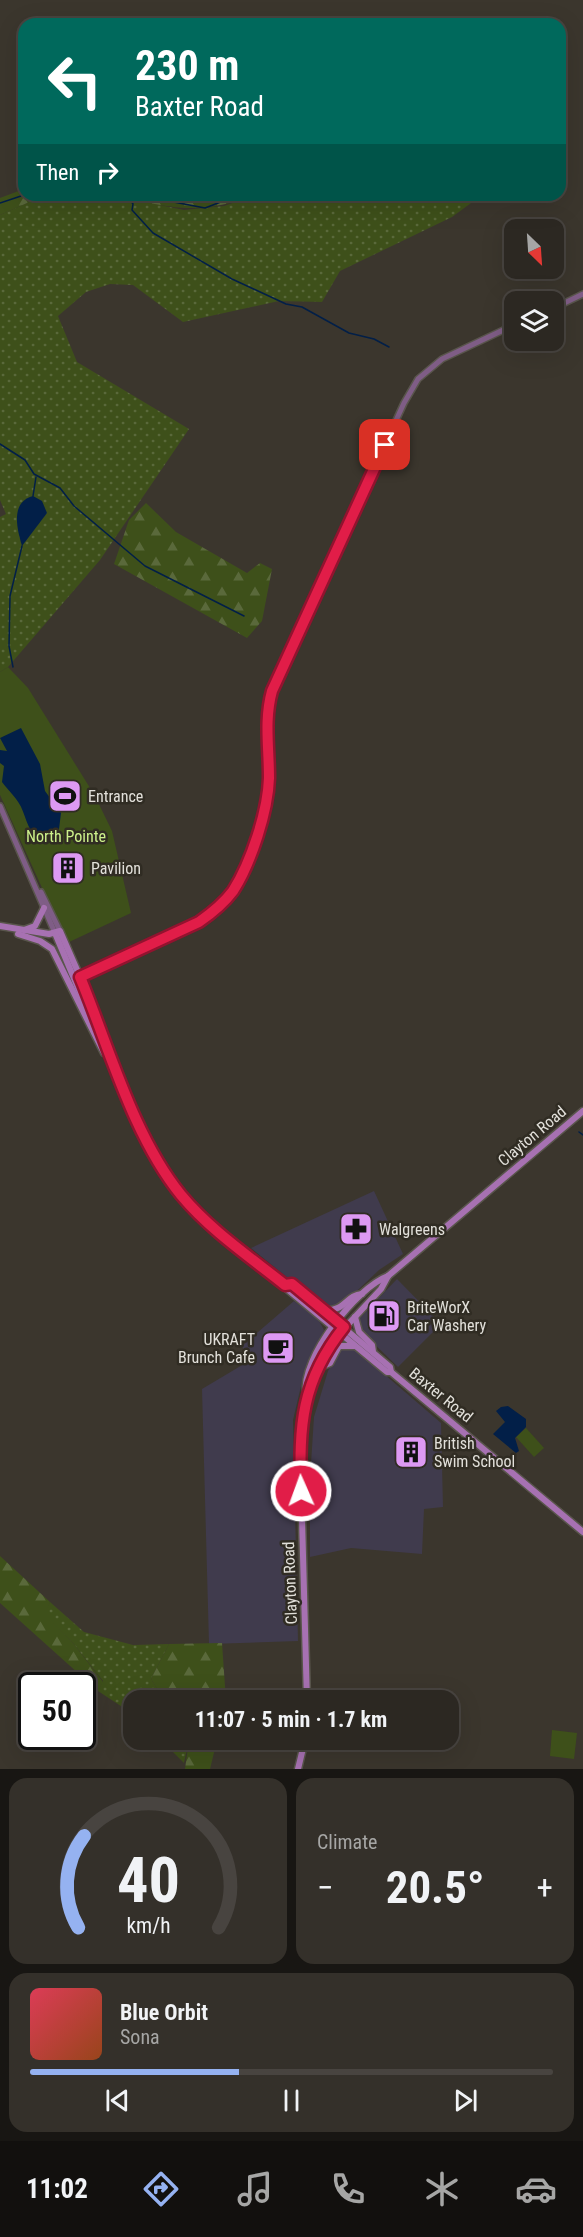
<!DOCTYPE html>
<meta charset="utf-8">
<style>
:root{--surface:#2c2822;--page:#34302a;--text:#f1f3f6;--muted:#a6a6a5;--line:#484440;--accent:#95b2f1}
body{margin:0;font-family:"Roboto Condensed",sans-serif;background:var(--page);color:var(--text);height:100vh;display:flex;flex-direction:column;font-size:22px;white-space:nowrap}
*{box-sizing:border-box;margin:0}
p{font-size:20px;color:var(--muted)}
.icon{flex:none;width:33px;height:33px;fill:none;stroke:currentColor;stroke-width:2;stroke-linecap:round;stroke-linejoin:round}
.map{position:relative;height:1769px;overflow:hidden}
.panel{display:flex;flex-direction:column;gap:9px;padding:9px;background:#181613;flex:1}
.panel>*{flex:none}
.top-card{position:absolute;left:18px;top:18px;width:548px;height:183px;border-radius:18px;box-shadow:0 6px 24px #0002,0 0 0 2px var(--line);background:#00695c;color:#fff;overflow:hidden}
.needle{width:39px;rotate:155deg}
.buttons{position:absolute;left:504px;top:219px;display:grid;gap:12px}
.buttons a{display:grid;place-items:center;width:60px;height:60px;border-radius:12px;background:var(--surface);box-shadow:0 6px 24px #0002,0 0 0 2px var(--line);font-size:30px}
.speed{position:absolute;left:18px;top:1672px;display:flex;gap:12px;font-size:30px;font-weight:700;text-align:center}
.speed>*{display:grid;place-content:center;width:78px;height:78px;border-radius:50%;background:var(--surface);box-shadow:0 6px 24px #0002,0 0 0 2px var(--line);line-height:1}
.speed .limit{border:3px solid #111;border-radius:9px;background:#fff;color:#111}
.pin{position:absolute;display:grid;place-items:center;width:51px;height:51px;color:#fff;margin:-26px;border-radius:12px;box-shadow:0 3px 9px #0006}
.me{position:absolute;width:66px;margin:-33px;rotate:358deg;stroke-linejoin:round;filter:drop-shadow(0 0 4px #0008)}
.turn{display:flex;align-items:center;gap:21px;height:126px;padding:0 18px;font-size:27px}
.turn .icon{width:78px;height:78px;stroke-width:2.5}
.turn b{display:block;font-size:42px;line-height:51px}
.then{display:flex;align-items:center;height:57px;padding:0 18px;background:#0003;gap:12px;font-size:22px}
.big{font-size:45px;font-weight:700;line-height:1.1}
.panel .tile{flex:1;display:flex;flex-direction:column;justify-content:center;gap:9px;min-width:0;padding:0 21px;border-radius:18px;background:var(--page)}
.panel .dial{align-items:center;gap:0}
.dial svg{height:156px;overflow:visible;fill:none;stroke:var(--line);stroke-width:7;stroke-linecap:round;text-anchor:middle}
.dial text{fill:var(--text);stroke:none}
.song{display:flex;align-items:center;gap:18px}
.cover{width:72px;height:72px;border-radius:9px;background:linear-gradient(135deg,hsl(350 70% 55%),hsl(20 70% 35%))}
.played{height:6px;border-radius:3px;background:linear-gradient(90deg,var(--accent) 40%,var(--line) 40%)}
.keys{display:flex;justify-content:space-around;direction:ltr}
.heat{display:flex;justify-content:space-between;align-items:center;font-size:33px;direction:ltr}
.panel .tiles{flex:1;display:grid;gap:9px;grid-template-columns:1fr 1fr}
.tile:last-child{grid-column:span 2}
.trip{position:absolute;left:123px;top:1690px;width:336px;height:60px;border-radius:18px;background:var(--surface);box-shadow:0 6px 24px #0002,0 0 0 2px var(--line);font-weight:700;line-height:60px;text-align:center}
.tabs{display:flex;height:96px;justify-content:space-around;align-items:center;background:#12100e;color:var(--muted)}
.tabs .icon{width:42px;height:42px}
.tabs .current{color:var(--accent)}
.tabs b{font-size:27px;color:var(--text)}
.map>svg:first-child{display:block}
.commercial{fill:#403b4d}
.grass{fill:url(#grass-dots)}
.forest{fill:url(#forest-firs)}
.park{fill:#3e501a}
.water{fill:#021f48}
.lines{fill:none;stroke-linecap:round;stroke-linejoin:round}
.stream{stroke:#021f48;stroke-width:1.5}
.tertiary-casing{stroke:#59554c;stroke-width:8}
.secondary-casing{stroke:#59554c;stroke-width:9}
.tertiary{stroke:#7f5d86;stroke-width:5}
.secondary{stroke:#a771b2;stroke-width:6}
.route-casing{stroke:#92132f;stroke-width:15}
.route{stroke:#e11d48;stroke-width:10}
.labels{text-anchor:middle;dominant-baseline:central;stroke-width:5;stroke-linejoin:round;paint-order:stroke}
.poi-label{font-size:16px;fill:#e2e0da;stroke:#302c23;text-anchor:start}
.park-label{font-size:16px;fill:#cdf18b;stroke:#302c23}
.street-label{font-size:16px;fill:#e2e0da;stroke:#302c23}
</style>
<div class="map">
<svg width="583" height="1769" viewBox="0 0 583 1769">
<defs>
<pattern id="grass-dots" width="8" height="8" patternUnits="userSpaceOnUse" patternTransform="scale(1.5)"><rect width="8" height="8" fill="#3e501a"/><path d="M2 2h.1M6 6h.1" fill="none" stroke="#5a693b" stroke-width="1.8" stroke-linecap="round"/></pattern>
<pattern id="forest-firs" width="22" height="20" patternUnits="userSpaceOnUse" patternTransform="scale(1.5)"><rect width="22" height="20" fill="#3e501a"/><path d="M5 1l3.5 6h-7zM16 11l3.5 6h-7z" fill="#5a693b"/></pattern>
</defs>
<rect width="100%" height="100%" fill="#3b362d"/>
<!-- commercial -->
<g class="commercial">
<path d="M374,1191l29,63 -24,16 -38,36 -14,2 -6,-3 -70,-57z"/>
<path d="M397,1279l44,45 -43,43 -36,-35 -5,-11z"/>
<path d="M294,1301l24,18 6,11 -22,52 -9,38 5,221 -89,3 -7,-255 47,-28 -7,-15z"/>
<path d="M342,1347l13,2 86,74 2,84 -19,2 -2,45 -71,-6 -41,9v-78l4,-62 14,-46z"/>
</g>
<!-- grass -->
<g class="grass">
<path d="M45,195h66l73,15 40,-4 31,-11h227l-30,22 -112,54 -18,31 -43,-1 -96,21 -50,-37 -23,-1 -24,8 -28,24 19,46 112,67 -89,131 -92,107 -8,5v-155l6,-3 -6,-14v-285z"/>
<path d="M50,1602l34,30 49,13 36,-1 -18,35 14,22h-31l-1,13 -35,-23 5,-10 -30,-38 -29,-29z"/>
<path d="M161,1740h28l-5,23z"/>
</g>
<!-- forest -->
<g class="forest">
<path d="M24,189v6h21l-45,20v-17z"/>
<path d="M111,195h144c-59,22 -85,12 -144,0z"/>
<path d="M146,503l30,29 71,41 13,-10 12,6 -10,52 -15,17 -133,-74 15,-44z"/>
<path d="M0,1556l50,46 -5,12 28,29 30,39 -5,9 -98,-88z"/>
<path d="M222,1643l4,58h-61l-14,-22 18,-35z"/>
<path d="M189,1740h28l-7,29h-25z"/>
</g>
<!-- park -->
<g class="park">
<path d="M8,667l20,21 67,108 17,35 19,82 -64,30 -67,-148v-123z"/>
<path d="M526,1428l18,20 -10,9 -18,-20z"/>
<path d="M552,1730l25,3 -3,26 -24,-3z"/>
</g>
<!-- water -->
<g class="water">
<path d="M33,496l9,5 5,12 -25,33c-5,-17 -12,-44 11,-50z"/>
<path d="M21,728l19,36 5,27 16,22 -2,16c-27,29 -31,-10 -39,-24 -5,-9 -12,-15 -18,-23l2,-16 -4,-3v-13l7,1 -7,-13z"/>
<path d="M508,1406l18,13v8l-11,11 4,13 -3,2 -23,-19 12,-12 -9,-11 5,-4z"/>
</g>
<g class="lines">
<!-- stream -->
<g class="stream">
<path d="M127,195l6,9 -1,6 21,23 79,46 54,25 16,3 47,26 25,6 15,8"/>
<path d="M137,195l68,13 34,-13"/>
<path d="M0,203l24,-8"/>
<path d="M0,444l25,16 9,14 26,14 14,18 71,60 99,50"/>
<path d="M33,496l3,-19"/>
<path d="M13,667l-4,-21 1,-50 12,-50"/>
<path d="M579,1132l4,3"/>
</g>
<defs>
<g id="tertiary">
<path d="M554,308l29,-14"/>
<path d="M0,806l55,127"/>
<path d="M41,892l19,39"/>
<path d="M78,977l121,-55c13,-9 25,-18 34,-31 18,-28 35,-80 36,-113 0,-31 -4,-57 3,-87l132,-288 14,-24 24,-20 72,-34"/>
</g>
<g id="secondary">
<path d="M0,926l49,8 11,-3 38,87 12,40 47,104 19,26 34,37 177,147h4l192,160"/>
<path d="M24,930l11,-4 9,-18"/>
<path d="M55,933l31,74"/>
<path d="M18,934l22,7 12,8 52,104"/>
<path d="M285,1285l7,-1 98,83 1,5"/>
<path d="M324,1310c21,2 22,-15 38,-16"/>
<path d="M355,1317l4,15 13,13 1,7"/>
<path d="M321,1367l9,-4 9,-17h15"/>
<path d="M306,1393c-5,-35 50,-105 82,-117"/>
<path d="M307,1701l-7,-255 4,-42 3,-10 33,-61 41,-44 7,-13 195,-165"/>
<path d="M298,1769l7,-29"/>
</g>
</defs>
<!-- tertiary casing -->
<use href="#tertiary" class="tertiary-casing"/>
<!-- secondary casing -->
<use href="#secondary" class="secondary-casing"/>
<!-- tertiary -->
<use href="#tertiary" class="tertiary"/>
<!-- secondary -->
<use href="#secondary" class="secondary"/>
</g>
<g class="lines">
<defs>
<path id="route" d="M301,1491c-2,-65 0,-110 43,-164l-52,-43 -7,1c-35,-28 -75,-55 -104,-90 -48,-59 -72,-148 -101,-218l119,-55c13,-9 25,-19 34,-31 18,-28 35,-80 36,-113 0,-31 -5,-58 3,-87l113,-246"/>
</defs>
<!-- route casing -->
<use href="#route" class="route-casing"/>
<!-- route -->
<use href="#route" class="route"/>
</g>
<!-- icons -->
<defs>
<symbol id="stadium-square" viewBox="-11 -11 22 22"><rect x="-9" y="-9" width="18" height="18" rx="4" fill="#dd99f3" stroke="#302c23"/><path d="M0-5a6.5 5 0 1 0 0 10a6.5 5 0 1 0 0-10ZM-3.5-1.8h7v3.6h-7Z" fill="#111"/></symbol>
<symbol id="building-square" viewBox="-11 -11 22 22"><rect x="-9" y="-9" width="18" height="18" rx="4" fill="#dd99f3" stroke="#302c23"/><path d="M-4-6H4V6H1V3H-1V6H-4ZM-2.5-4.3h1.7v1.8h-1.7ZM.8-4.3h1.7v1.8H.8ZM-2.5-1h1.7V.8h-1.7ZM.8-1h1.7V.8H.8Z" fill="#111"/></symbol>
<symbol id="pharmacy-square" viewBox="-11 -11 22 22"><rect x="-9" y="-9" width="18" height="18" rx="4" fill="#dd99f3" stroke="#302c23"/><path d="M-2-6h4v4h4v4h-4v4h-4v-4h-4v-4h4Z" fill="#111"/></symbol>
<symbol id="fuel-square" viewBox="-11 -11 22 22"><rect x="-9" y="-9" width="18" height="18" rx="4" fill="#dd99f3" stroke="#302c23"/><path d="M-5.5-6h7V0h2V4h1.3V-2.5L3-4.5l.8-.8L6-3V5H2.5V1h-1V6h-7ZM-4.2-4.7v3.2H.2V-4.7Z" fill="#111"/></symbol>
<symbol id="cafe-square" viewBox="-11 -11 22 22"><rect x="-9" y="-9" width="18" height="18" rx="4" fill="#dd99f3" stroke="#302c23"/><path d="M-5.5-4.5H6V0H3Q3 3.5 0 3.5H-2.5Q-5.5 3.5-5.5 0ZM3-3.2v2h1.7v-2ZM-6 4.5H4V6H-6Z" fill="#111"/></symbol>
</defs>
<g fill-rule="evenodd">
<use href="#stadium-square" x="46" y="777" width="38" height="38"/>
<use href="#building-square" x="49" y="849" width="38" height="38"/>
<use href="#pharmacy-square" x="337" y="1210" width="38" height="38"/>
<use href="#fuel-square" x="365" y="1297" width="38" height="38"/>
<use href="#cafe-square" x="259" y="1329" width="38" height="38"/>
<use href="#building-square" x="392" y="1433" width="38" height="38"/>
</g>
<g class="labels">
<!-- poi labels -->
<g class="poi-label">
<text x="88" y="796">Entrance</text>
<text x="91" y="868">Pavilion</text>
<text x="379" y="1229">Walgreens</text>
<text x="407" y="1307">BriteWorX<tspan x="407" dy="18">Car Washery</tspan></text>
<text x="255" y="1339" text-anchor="end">UKRAFT<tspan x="255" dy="18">Brunch Cafe</tspan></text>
<text x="434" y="1443">British<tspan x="434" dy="18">Swim School</tspan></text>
</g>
<!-- park labels -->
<g class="park-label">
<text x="66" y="836">North Pointe</text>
</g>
<!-- street labels -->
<g class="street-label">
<text transform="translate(532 1136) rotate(-40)">Clayton Road</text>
<text transform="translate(441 1395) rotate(39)">Baxter Road</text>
<text transform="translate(290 1583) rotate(-92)">Clayton Road</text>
</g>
</g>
</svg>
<div class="buttons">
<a><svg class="needle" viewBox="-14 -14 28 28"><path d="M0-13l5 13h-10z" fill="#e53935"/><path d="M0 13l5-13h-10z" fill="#a6a6a5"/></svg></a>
<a><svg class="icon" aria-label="layers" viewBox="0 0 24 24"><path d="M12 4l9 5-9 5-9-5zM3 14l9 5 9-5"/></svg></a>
</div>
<div class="speed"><div class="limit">50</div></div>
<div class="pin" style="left:385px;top:445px;background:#d93025"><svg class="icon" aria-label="arrive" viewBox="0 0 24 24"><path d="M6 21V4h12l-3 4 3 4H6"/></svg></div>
<svg class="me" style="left:301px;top:1491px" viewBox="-20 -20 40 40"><circle r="17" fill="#e11d48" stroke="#fff" stroke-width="3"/><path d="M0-11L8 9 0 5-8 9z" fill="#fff"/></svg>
<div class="trip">11:07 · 5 min · 1.7 km</div>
<div class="top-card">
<div class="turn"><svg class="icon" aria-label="left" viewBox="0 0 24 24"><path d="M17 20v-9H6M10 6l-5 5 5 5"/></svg><div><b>230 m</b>Baxter Road</div></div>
<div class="then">Then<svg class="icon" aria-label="right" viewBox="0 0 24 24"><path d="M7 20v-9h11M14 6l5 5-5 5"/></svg></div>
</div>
</div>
<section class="panel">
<div class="tiles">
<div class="tile dial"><svg viewBox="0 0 100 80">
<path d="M14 69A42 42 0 1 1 86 69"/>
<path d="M14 69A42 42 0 0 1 17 22" stroke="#95b2f1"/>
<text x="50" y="56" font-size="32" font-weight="700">40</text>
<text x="50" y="72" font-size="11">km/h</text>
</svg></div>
<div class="tile"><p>Climate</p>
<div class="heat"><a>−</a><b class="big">20.5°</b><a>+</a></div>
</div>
<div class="tile">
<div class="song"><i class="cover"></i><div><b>Blue Orbit</b><p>Sona</p></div></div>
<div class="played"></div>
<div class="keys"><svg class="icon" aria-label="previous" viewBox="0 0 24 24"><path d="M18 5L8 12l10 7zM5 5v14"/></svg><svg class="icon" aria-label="pause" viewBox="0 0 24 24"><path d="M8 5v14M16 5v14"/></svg><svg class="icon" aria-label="next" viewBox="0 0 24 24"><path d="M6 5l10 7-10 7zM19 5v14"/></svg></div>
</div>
</div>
</section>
<nav class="tabs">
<b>11:02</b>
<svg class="icon current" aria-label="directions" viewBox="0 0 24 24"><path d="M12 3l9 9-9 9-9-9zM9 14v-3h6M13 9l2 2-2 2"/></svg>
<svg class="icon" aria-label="music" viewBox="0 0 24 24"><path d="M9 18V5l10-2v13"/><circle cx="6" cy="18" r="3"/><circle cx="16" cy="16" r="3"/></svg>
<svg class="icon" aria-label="phone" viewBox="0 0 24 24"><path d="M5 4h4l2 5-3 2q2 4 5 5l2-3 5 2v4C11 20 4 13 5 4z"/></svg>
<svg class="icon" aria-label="climate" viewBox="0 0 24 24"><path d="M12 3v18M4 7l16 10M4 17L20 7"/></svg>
<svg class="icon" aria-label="car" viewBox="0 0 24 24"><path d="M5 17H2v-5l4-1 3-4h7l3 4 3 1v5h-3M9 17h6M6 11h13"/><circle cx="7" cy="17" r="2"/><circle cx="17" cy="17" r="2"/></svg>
</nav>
